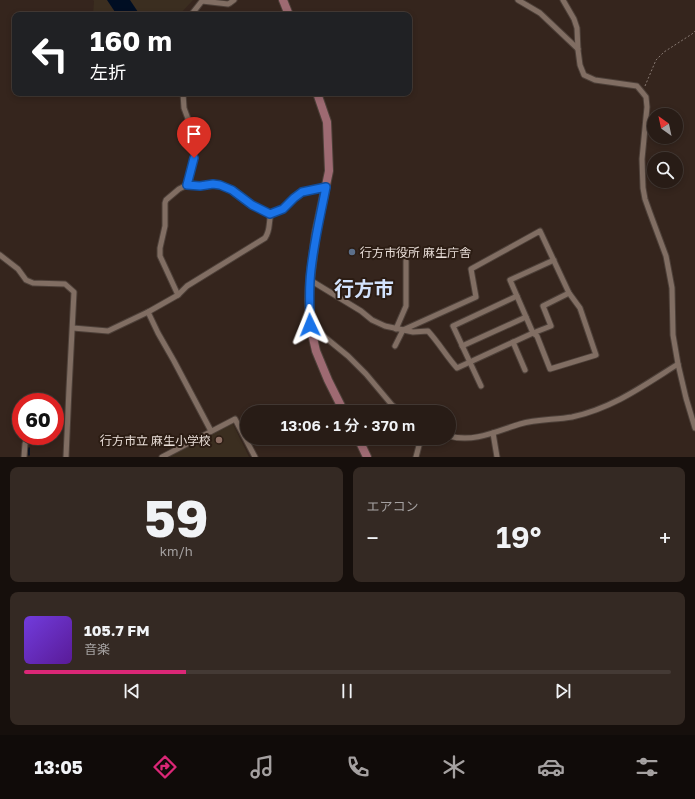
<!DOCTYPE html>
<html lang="ja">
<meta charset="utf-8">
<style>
:root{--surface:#281c16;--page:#342923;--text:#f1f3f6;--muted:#a5a1a1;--line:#443a35;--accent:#db2777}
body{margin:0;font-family:"Golos Text","Noto Sans JP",sans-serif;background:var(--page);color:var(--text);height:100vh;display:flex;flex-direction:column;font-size:15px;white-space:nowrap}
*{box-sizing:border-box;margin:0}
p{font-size:13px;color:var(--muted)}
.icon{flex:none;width:22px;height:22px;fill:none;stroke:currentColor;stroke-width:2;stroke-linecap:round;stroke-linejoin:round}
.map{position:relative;height:457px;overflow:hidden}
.drawer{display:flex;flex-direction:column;gap:10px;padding:10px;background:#160f0c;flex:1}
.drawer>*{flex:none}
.banner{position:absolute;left:12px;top:12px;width:400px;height:84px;border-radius:8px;box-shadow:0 2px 6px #0003,0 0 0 1px var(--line);background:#202124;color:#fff;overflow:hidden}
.needle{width:26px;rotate:327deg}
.fabs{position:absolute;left:647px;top:108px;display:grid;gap:8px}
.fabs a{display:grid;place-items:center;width:36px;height:36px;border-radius:50%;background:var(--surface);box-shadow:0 2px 6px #0003,0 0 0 1px var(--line);font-size:20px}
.speed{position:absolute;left:12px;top:393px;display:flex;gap:8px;font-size:20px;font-weight:700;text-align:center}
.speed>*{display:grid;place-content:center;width:52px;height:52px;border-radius:50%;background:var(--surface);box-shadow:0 2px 6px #0003,0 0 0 1px var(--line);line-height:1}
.speed .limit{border:6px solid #d22;background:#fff;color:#111}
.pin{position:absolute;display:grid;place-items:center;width:34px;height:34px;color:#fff;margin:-41px -17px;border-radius:50% 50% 50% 0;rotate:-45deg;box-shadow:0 0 4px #0007}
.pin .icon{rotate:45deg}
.me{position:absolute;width:44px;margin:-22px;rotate:358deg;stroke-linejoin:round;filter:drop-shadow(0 0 3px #0008)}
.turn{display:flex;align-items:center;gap:14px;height:84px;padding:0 12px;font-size:18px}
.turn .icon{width:52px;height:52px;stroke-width:2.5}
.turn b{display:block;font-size:28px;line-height:34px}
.big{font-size:30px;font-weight:600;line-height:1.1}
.drawer .card{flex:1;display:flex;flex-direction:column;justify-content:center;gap:6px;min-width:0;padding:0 14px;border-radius:8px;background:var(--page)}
.drawer .dial{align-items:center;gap:0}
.dial b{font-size:52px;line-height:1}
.song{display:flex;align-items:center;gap:12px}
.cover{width:48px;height:48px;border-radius:6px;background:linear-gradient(135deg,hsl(260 70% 55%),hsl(270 70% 35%))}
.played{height:4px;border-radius:2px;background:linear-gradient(90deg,var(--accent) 25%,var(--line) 25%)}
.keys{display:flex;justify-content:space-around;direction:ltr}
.heat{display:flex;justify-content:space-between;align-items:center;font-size:22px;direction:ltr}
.drawer .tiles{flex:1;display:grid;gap:10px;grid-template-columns:1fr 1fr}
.card:last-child{grid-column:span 2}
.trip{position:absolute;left:240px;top:405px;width:216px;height:40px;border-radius:20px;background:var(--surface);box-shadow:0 2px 6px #0003,0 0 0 1px var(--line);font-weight:600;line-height:40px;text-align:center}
.tab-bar{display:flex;height:64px;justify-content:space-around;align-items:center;background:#100b09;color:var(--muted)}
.tab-bar .icon{width:28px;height:28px}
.tab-bar .active{color:var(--accent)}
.tab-bar b{font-size:18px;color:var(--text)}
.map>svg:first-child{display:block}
.education{fill:#3b2e20}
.water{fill:#000e23}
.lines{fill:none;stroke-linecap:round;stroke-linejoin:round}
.stream{stroke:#000e23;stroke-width:1.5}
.minor-casing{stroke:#4d4039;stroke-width:7}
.primary-casing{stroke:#4d4039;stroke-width:10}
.path{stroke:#877972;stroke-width:1;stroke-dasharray:2 2;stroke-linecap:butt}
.minor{stroke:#816e63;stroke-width:5}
.primary{stroke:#9e6a72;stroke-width:8}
.route-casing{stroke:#114b97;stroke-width:10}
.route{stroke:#1a73e8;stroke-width:7}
.service-dot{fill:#5c6f8a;stroke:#2b1c13;stroke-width:1.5}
.education-dot{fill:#8d6e63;stroke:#2b1c13;stroke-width:1.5}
.labels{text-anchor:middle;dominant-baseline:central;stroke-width:4;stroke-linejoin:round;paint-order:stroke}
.poi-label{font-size:12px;fill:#eadfd9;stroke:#2b1c13;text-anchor:start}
.town-label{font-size:20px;font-weight:bold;fill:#d2e2fc;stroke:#2b1c13}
</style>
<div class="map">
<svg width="695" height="457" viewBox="0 0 695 457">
<rect width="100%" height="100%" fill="#35251d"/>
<!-- education -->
<g class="education">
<path d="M93,0h100l-14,15h-86l1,-14z"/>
<path d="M232,422l17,35h-86z"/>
</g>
<!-- water -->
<path class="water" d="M107,0h23l10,15h-23z"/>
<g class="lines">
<!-- stream -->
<path class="stream" d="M29,455v-7"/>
<defs>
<g id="minor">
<path d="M518,0l22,13 38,36"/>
<path d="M563,0l11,19 3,9 1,22 2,15 4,10 11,5 42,6 5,6 4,5 1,10 -5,52 1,29 2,11 5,14 16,43 6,32 1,47 5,29 8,34 9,30"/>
<path d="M191,15l11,-14 26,3 2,-1 4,-3"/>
<path d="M187,185l13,1 13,-2 7,1 12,5 20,15 19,9 12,-5 11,-11 8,-6 24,-5"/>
<path d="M0,255l18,14 8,11 7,3 32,1 9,8 -5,97 -3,68"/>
<path d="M310,280l51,31 11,9 13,6 28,6 15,-1c11,12 19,26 29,37l76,-35 18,-7 -8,-20 26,-13"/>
<path d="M178,295l-18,-39v-8l5,-22v-23l1,-3 13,-11 8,-4 9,-39 -5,-19 -7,-19 -1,-15"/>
<path d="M148,312l10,21 16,28 37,70"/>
<path d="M310,325l38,31 18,18 26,31 10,7"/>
<path d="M73,328l35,3 40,-19 30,-17 9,-9 78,-48c6,-9 3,-14 6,-24"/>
<path d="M396,329l10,-23v-45"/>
<path d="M513,342l12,28"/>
<path d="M395,346l8,-16 73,-33 -5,-28 69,-38 29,62 11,15 16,47 -46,14 -13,-33 -4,-3 -23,-53 44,-20"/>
<path d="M462,346l64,-29"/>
<path d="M481,386l-28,-60 64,-30"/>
<path d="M493,433l4,24"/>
<path d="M449,436c25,7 48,-5 71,-12 17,-5 35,-4 52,-7 41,-9 71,-31 106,-53"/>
<path d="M24,457l1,-13 3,-8"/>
<path d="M162,457l73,-38 20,38"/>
<path d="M416,457l5,-19"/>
</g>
<g id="primary">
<path d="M283,0l6,15"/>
<path d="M317,93l10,29 2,49 -13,62 -6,47 -1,19 1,26 6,26 12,29 16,32"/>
<path d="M358,438l9,19"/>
</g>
</defs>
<!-- minor casing -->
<use href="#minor" class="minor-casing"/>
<!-- primary casing -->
<use href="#primary" class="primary-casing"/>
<!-- path -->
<path class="path" d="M645,86l11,-26 8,-8 28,-18 3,-3"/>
<!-- minor -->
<use href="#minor" class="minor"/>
<!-- primary -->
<use href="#primary" class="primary"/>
</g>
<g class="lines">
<defs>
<path id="route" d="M194,158l-7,27 13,1 13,-2 7,1 12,5 20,15 18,9 13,-5 11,-11 8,-6 24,-5c-6,31 -14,62 -16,94 -1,15 0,29 0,44"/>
</defs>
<!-- route casing -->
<use href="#route" class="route-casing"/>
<!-- route -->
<use href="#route" class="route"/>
</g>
<!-- markers -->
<circle class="service-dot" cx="352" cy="252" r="4"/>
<circle class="education-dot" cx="219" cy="440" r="4"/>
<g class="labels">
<!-- poi labels -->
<g class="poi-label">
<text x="360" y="252">行方市役所 麻生庁舎</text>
<text x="211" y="440" text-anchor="end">行方市立 麻生小学校</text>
</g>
<!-- town labels -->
<g class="town-label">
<text x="364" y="288">行方市</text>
</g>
</g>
</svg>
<div class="fabs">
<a><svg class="needle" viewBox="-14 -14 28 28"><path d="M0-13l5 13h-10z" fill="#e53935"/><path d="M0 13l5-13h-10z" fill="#a5a1a1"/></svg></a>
<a><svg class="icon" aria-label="search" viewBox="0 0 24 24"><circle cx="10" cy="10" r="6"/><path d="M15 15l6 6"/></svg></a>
</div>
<div class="speed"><div class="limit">60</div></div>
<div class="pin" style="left:194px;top:158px;background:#d93025"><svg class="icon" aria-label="arrive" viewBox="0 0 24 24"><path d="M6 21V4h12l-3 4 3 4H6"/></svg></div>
<svg class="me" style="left:310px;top:325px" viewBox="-20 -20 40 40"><path d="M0-17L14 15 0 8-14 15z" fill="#1a73e8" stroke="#fff" stroke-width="4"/></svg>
<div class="trip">13:06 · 1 分 · 370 m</div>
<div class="banner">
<div class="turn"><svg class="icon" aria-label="left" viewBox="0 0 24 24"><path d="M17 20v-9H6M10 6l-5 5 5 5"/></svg><div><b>160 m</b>左折</div></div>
</div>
</div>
<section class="drawer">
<div class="tiles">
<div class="card dial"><b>59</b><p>km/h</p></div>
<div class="card"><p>エアコン</p>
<div class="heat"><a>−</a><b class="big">19°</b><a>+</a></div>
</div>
<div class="card">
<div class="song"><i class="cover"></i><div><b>105.7 FM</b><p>音楽</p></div></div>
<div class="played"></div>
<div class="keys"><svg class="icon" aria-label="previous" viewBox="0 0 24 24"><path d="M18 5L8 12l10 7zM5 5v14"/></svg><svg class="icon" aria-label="pause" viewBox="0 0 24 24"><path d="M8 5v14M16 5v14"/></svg><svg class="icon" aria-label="next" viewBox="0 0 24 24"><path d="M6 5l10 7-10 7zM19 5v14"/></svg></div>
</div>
</div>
</section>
<nav class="tab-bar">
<b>13:05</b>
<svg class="icon active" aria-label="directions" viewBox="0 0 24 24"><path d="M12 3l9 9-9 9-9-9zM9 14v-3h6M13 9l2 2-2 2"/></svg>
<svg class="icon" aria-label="music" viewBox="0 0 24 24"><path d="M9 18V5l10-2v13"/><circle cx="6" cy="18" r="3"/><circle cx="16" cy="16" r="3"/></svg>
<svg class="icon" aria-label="phone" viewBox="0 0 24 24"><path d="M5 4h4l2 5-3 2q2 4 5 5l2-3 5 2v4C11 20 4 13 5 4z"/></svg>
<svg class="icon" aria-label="climate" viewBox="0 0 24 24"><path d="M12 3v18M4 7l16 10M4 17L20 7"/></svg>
<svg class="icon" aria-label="car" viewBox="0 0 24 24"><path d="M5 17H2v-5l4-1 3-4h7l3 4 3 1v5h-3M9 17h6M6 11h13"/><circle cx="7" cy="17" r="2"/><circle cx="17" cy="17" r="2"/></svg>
<svg class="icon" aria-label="filters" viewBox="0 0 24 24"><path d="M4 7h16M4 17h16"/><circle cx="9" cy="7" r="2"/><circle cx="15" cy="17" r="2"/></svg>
</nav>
